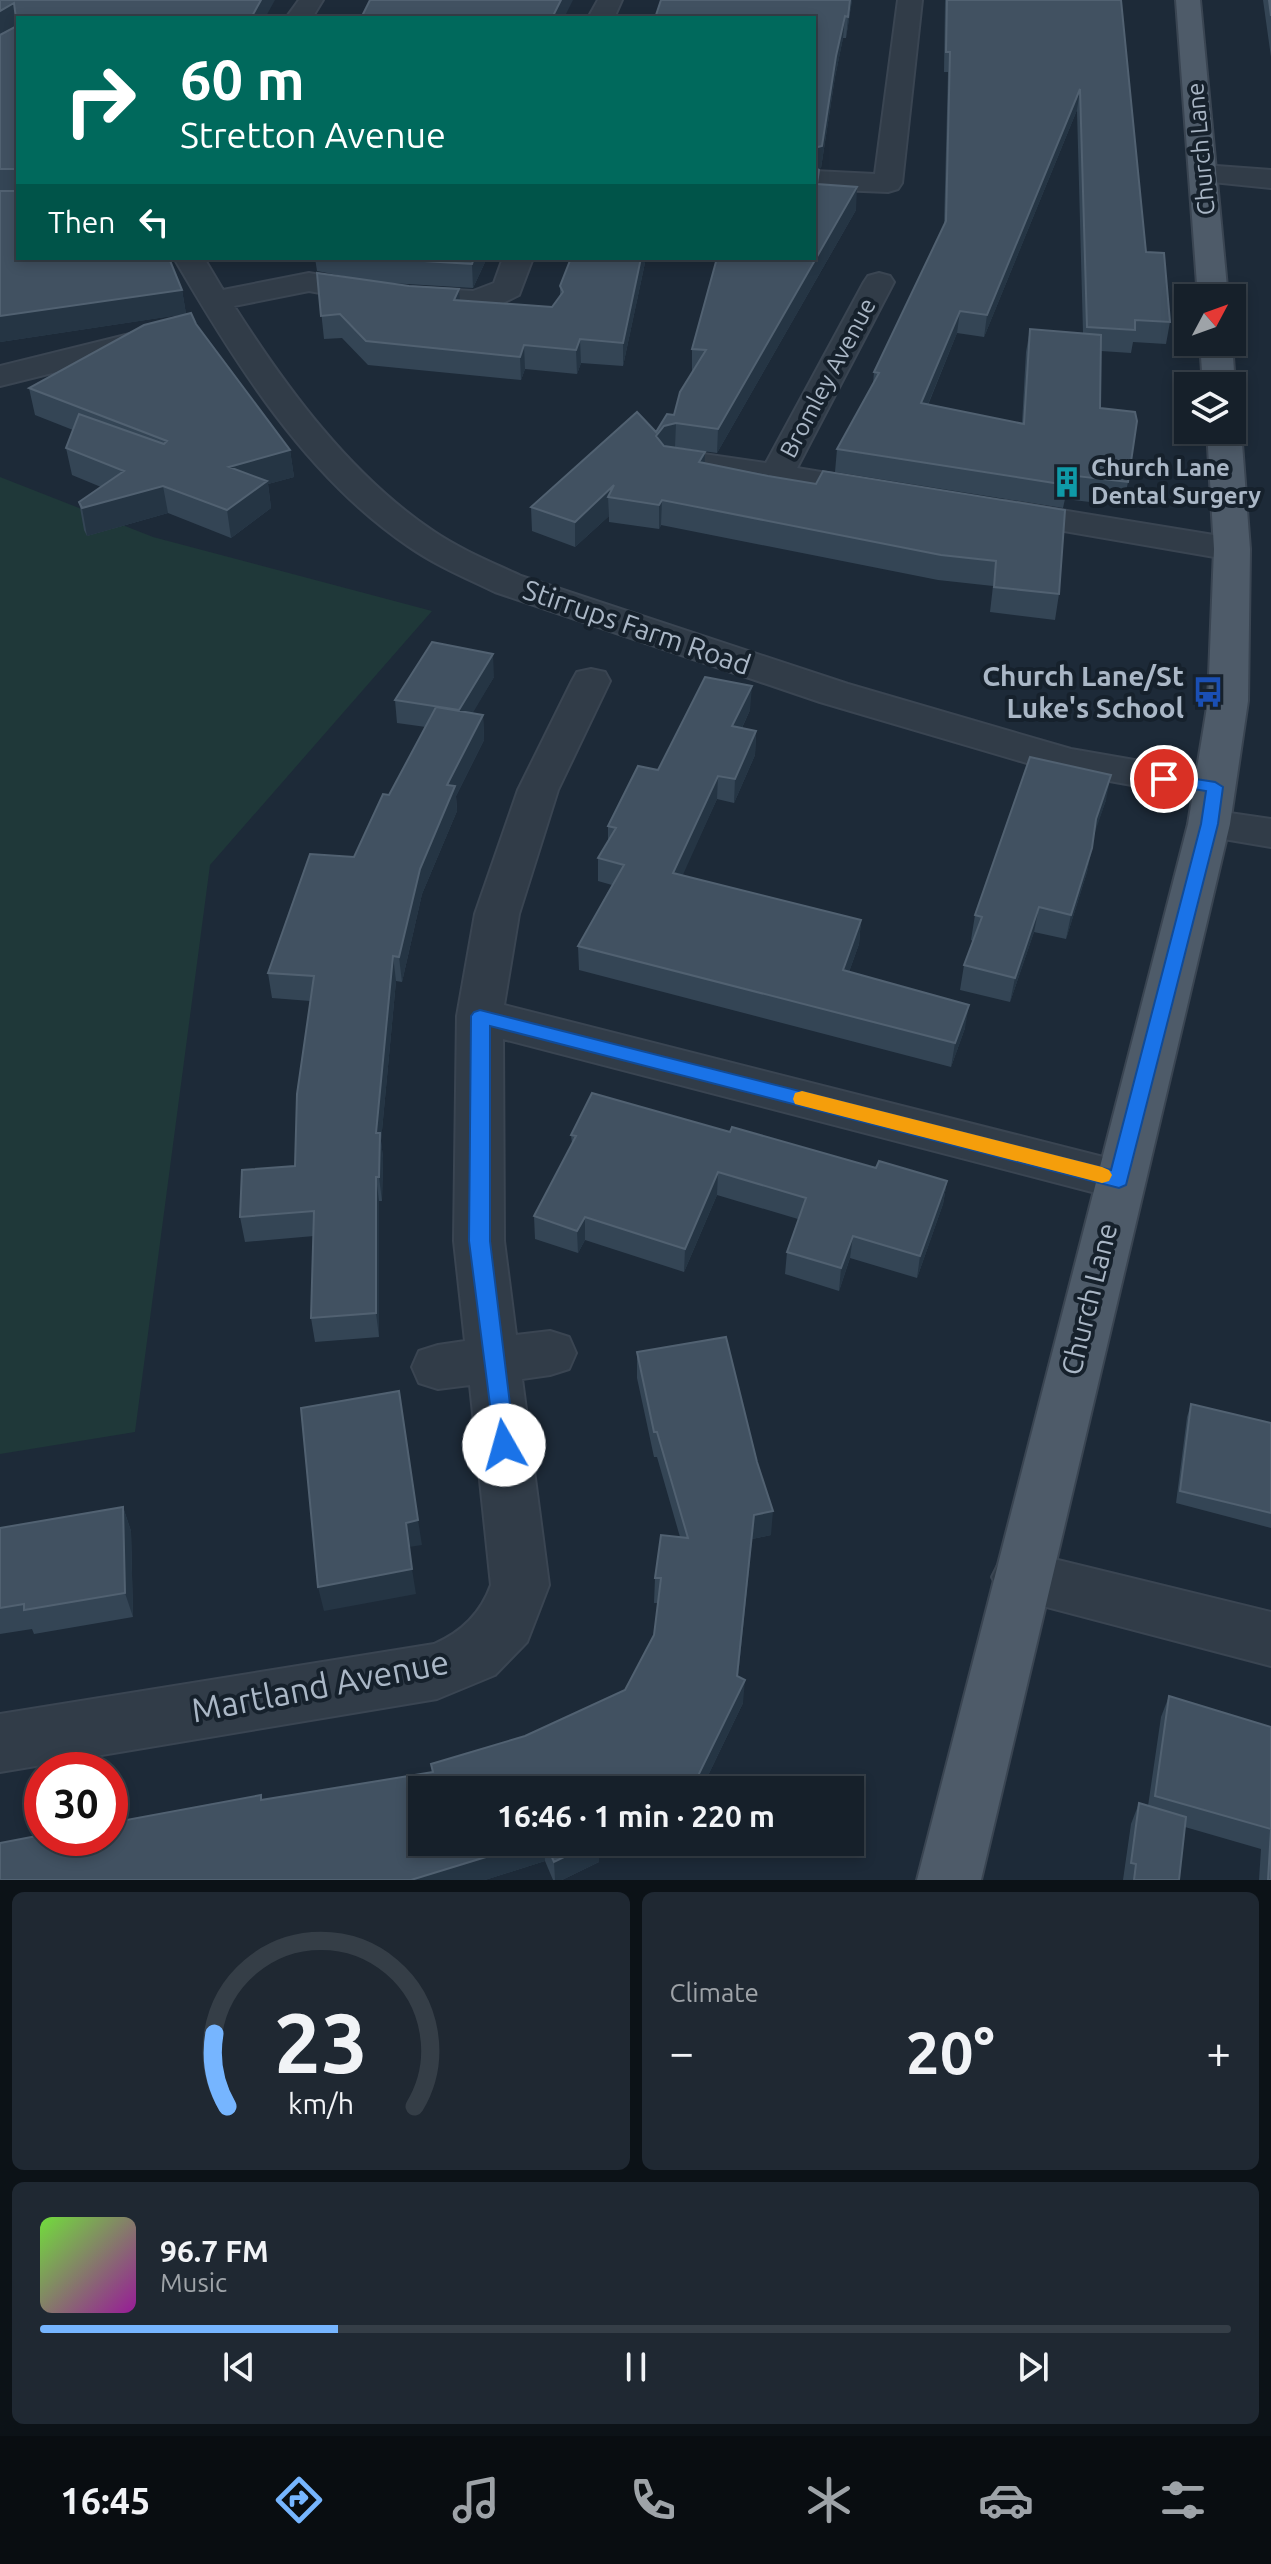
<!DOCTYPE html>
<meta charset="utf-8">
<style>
:root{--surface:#16202a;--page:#1f2832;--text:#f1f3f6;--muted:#9ea3a8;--line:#353e47;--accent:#76b5ff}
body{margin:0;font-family:Ubuntu,sans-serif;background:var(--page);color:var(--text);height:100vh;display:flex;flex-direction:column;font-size:30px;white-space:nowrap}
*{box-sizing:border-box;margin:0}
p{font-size:26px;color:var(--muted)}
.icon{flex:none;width:44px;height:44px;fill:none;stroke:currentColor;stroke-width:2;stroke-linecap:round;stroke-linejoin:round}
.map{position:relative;height:1880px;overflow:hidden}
.details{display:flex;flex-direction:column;gap:12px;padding:12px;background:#0c1217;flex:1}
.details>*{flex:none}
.banner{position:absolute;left:16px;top:16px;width:800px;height:244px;border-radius:0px;box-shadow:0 4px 12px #0003,0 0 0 2px var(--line);background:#00695c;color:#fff;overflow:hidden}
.needle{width:52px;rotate:49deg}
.fabs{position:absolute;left:1174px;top:284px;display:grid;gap:16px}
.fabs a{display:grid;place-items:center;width:72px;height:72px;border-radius:0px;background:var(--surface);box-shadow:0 4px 12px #0003,0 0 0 2px var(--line);font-size:40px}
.speed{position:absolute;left:24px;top:1752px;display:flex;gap:16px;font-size:40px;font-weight:700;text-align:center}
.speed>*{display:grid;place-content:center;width:104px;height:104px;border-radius:50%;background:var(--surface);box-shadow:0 4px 12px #0003,0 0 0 2px var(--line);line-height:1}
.speed .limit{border:12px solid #d22;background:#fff;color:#111}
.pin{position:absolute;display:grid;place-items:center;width:68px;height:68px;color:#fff;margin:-34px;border:4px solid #fff;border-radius:50%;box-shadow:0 2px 8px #0007}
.me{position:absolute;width:88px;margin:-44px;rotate:353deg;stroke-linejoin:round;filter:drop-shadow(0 0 6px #0008)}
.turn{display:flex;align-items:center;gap:28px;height:168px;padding:0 32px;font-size:36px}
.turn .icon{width:104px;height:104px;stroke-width:2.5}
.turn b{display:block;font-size:56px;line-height:68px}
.then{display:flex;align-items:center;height:76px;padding:0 32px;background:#0003;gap:16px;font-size:30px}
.big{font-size:60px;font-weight:700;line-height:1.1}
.details .tile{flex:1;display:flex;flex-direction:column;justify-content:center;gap:12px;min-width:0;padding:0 28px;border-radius:12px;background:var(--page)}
.details .dial{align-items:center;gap:0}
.dial svg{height:208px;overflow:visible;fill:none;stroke:var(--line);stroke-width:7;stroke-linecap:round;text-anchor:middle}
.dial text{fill:var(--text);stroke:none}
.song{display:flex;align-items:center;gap:24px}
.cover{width:96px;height:96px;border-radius:12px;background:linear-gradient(135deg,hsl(100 70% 55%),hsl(300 70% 35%))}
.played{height:8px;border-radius:4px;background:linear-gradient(90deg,var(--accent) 25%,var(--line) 25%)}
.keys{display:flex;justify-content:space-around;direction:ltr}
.heat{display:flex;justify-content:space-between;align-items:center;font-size:44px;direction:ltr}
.details .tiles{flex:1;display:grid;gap:12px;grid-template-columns:1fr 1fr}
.tile:last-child{grid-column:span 2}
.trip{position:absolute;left:408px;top:1776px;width:456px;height:80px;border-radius:0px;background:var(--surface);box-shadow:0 4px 12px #0003,0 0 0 2px var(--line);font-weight:700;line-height:80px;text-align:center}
.dock{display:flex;height:128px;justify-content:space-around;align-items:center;background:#090d11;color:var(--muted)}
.dock .icon{width:56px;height:56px}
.dock .active{color:var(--accent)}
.dock b{font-size:36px;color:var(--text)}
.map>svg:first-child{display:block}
.green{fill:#1f3839}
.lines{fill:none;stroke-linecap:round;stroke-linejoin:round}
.minor-casing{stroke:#3a4552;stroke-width:4}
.major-casing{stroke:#3a4552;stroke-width:4}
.minor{fill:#313c48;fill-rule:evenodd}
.major{fill:#4e5b69;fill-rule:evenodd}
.wall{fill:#344555;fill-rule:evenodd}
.shaded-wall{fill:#253544}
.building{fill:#415161;stroke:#516171;stroke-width:2}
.route{fill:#1a73e8;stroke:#114b97;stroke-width:2}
.slow{fill:#f59e0b}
.labels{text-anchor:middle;stroke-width:8;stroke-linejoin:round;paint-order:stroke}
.far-street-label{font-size:24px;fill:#aab7c6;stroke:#16212c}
.far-poi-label{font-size:24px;font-weight:bold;fill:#aab7c6;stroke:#16212c;text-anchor:start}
.street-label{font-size:28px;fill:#aab7c6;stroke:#16212c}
.poi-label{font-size:28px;font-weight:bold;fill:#aab7c6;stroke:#16212c;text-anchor:end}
.near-street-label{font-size:34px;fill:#aab7c6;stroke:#16212c}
</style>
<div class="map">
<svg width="1271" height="1880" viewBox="0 0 1271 1880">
<rect width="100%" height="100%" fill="#1d2a38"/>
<path class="green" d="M0 477 153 537 432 611 210 865 135 1432 0 1454Z"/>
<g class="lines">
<defs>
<path id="minor" d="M299 0H323L312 18H286Z
M598 0H622L614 18H588Z
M898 0H922L902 183 898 189 888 192 814 189V171L875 174Z
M1203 165 1271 170V188L1193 180 1189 174 1193 168Z
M174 258H204L223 290 309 273 382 286 473 291 494 283 503 258H533L519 295 499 305 473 309 382 304 309 291 234 306C287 389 350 475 433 531 461 550 491 562 521 576L848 684 1071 749 1215 774 1229 778 1235 787 1229 796 1215 800 1054 771 820 702 495 592C466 578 435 565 408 546 306 477 235 363 174 258Z
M879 273 890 276 894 282 797 468 887 483 892 490 887 497 875 500 664 467 659 460 664 453 676 450 766 463 864 282 868 276Z
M146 330 157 333 162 340 157 347 0 386V366Z
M1006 501 1232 538 1245 541 1250 549 1245 557 1232 560 994 519 988 512 994 505Z
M591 669 605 672 610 681 558 790 519 914 504 1005 1119 1161 1136 1166 1143 1180 1136 1194 1119 1199 503 1039 504 1241 516 1335 550 1331 569 1337 576 1353 569 1369 550 1375 522 1379 549 1585 527 1642 495 1675 437 1699 0 1772V1714L434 1644C462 1632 481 1613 491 1585L470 1385 438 1389 419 1383 412 1367 419 1351 438 1345 465 1341 454 1241 457 1016 475 914 518 790 572 681 577 672Z
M1209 810 1271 819V847L1194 834 1188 824 1194 814Z
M1021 1551 1271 1612V1666L1001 1595 992 1577 1001 1559Z"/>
<path id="major" d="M1176 0H1200L1228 298H1198Z
M1200 342H1232L1235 386 1232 391V386H1203Z
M1232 422 1241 430 1250 549 1248 701 1230 824 981 1880H917L1188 824 1208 701 1214 549 1207 430H1232Z"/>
</defs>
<use href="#minor" class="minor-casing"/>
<use href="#major" class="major-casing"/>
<use href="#minor" class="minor"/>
<use href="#major" class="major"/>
</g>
<path class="wall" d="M0 0 18 18V258L182 290 186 314 196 324 290 450 294 477 268 484 271 508 231 538 168 513 87 536 84 530 79 502 101 487 72 475 66 448 73 430 35 415 29 388 185 314 0 342Z
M661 0H852L846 38H843L835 77 821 168 818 169V184L856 210 717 453 674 447 704 463 816 484 823 471 1059 594 1055 620 990 612 993 586 938 580 661 525 659 529 609 522V516L575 547 532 531 531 507 656 432 674 415 692 372V349L814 258V18Z
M945 0H1121L1146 252 1170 322 1166 344 1133 342 1131 353 1101 351 1100 408 1128 482 1123 506 1065 499 1063 508 835 472 837 449 873 384 874 372 944 225 948 72H944ZM1077 110 1083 333 1030 329 1026 352 1022 423 928 405 957 333 984 337Z
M1263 0H1271V57Z
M315 258H487L473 288 390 283 460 301 552 307 560 296V286L571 258H646L623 366 581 363 577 374 525 369 521 380 368 365 342 338 324 339 317 273 358 279 317 271Z
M494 677 472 713 483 715 484 740 456 796 457 811 422 894 402 982 396 981 381 1141 383 1158 382 1201H379V1337L315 1342 311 1318 314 1236 245 1242 240 1217 295 1166 310 1001 272 998 268 973 354 857 426 727 397 723 395 700Z
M750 710 742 728 756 731 755 755 734 803 717 799 682 875 861 920 859 944 849 972 965 1028 951 1067 579 970 578 946 612 885 598 881V858L608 841V826L658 770Z
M1106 800 1093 836 1087 872 1066 939 1034 932 1010 1002 960 990 964 965 973 941 971 940 975 915Z
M730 1132 876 1168 947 1181 943 1204 917 1278 850 1258 839 1291 785 1274 787 1252 798 1219 717 1195 684 1272 585 1240 578 1253 535 1239 534 1216 572 1143 571 1135Z
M637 1352 771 1535 752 1539 738 1676 743 1703 701 1790H422V1842H599V1862L562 1880H553L545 1861 485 1880H0L261 1795 262 1800 432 1772 431 1764 525 1736 625 1690 654 1635 658 1603H654L655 1578 680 1537 657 1457H654L637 1378Z
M1191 1404 1271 1423V1528L1176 1503 1187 1417Z
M123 1507 131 1531 133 1617 34 1634 32 1629 0 1634V1528Z
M1169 1696 1271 1727V1880H1259L1261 1849 1185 1827 1179 1880H1123L1131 1824 1139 1803 1148 1806 1161 1717Z"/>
<path class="shaded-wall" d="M261 0H275L265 18H251Z
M561 0H573L564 18H552Z
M850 0H852L846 38 848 17Z
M14 3 18 25 0 35V11Z
M845 16 843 38 835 77 821 168 814 170V148Z
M1080 89 1077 110 984 337 987 315Z
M857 187 856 210 717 453 718 429Z
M474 258H487L473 288 472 264Z
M641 258H646L623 366V343Z
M459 289 461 313 454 300Z
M182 290 186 314 0 342V316Z
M960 311 957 333 919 426 921 403Z
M580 339 581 363 577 374 576 350Z
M524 345 525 369 521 380 520 357Z
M676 423 675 447 663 450 656 436 664 426Z
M290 450 294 477 268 484 271 508 231 538 227 510 229 467Z
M705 452 704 477 699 462Z
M614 485 608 497 609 516 575 547V522Z
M163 486 168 513 87 536 82 508Z
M662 500 661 525 659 529V505Z
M493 654 494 677 461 733 459 710Z
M752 686 750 710 732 749V726Z
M483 715 484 740 456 796 457 811 422 894 402 982 399 957 420 869 447 785Z
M756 731 755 755 734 803 735 779Z
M1111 775 1106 800 1091 844 1096 819Z
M718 776 717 799 673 897V873Z
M1092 848 1087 872 1066 939 1071 915Z
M1039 907 1034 932 1010 1002 1015 978Z
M861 920 859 944 841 994 843 970Z
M393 956 396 981 381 1141 383 1158 382 1201 379 1177 376 1133Z
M969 1005 965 1028 951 1067 955 1043Z
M718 1172 717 1195 684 1272 685 1249Z
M376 1177 379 1201V1337L376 1313Z
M947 1181 943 1204 917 1278 920 1256Z
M585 1217V1240L578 1253 577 1231Z
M853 1236 850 1258 839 1291 841 1268Z
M123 1507 131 1531 133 1617 125 1593Z
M773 1511 771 1535 752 1539 736 1698 745 1680 743 1703 701 1790H693L694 1784 754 1515Z
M418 1520 422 1545 409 1547 406 1523Z
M412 1569 416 1594 324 1611 318 1587Z
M679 1777V1790H651Z
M535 1842H544L545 1861 485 1880H411Z
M595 1842H599V1862L562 1880H555L554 1862Z"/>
<path class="building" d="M0 0H261L251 18H18V258H169L182 290 0 316V191H15V169H0V35L17 26 14 3 0 11Z
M370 0H561L552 18H361Z
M661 0H850L848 17 845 16 836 56 822 146 814 148V18H655Z
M947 0H1121L1146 252 1164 253 1170 322 1135 320V330L1087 327 1080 89 987 315 960 311 921 403 1024 424 1030 329 1101 335 1100 408 1135 412 1137 421 1128 482 1068 475 1067 485 837 449 879 373 874 372 946 221 950 52H946Z
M1269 0H1271V16Z
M814 167 819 170 817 184 857 187 718 429 676 423 664 426 656 436 664 446 705 452 699 462 768 476 816 484 823 471 1065 510 1059 594 994 587 996 561 941 555 662 500 659 505 608 497 614 485 575 522 531 507 637 412 656 432 667 414 674 415 680 392 706 350 692 349 717 258H814Z
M375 258H474L472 264Z
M571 258H641L623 343 580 339 576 350 524 345 520 357 366 341 340 314 321 316 317 273 409 286 459 289 454 300 552 307 563 292 560 286Z
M191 313 196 324 290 450 229 467 267 481 227 510 163 486 82 508 79 502 124 471 66 448 79 414 164 444 167 441 29 388 144 325Z
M432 642 493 654 459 710 395 700Z
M705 677 752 686 732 726 756 731 735 779 718 776 673 873 861 920 843 970 969 1005 955 1043 578 946 624 865 598 858 616 828 608 826 638 766 658 770Z
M436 707 483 715 447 785 455 786 420 869 399 957 393 956 376 1133H380L379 1177H376V1313L311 1318 314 1211 240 1217 242 1170 295 1166 297 1094 314 976 268 973 310 854 354 857 383 794 389 795Z
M1030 757 1111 775 1096 819 1092 848 1071 915 1039 907 1015 978 964 965 982 917 975 915Z
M592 1093 730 1132 732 1127 876 1168 879 1161 947 1181 920 1256 853 1236 841 1268 787 1252 806 1198 718 1172 685 1249 585 1217 577 1231 534 1216 576 1136 571 1135Z
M726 1337 757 1462 773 1511 754 1515 737 1676 745 1680 694 1784 679 1777 651 1790H422V1842H535L411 1880H0V1843L42 1835V1838H110V1823L261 1795V1800L433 1772 431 1764 525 1736 625 1690 654 1635 661 1578H655L661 1535 688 1538 657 1432H654L637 1352Z
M399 1391 418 1520 406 1523 412 1569 318 1587 301 1408Z
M1191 1404 1271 1423V1513L1180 1491Z
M123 1507 125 1593 24 1610V1604L0 1608V1528Z
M1169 1696 1271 1727V1829L1155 1796Z
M1139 1803 1186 1817 1179 1880H1134L1136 1864 1131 1863Z
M1271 1830V1880H1268Z
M545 1842H595L554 1862Z"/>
<path class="route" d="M1164 774 1215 782 1223 787 1218 824 1126 1185 1119 1188 490 1026V1241L515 1445 512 1452 504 1454 496 1452 469 1241 471 1016 474 1012 480 1010 1111 1170 1201 824 1206 791 1158 783 1156 779Z"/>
<path class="slow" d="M802 1091 1102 1167 1109 1170 1112 1175 1109 1181 1102 1183 795 1104 793 1099 795 1093Z"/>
<defs>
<symbol id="building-bare" viewBox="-9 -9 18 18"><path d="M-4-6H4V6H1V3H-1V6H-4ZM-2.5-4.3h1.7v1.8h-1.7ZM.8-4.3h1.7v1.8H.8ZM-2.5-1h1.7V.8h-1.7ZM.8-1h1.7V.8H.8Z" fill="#0f9aa8" stroke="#16212c" stroke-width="2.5" paint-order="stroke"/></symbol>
<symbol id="bus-bare" viewBox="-9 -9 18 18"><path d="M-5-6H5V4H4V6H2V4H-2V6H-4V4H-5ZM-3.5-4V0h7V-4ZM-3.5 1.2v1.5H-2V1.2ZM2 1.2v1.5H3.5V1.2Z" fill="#1a4fb4" stroke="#16212c" stroke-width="2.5" paint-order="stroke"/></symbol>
</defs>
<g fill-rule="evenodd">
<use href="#building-bare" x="1045" y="460" width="44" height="44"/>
<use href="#bus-bare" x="1186" y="670" width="44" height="44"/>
</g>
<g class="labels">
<g class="far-street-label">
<text transform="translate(1201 149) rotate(-95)" y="8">Church Lane</text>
<text transform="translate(828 378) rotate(-62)" y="8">Bromley Avenue</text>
</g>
<g class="far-poi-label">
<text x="1091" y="476">Church Lane<tspan x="1091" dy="28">Dental Surgery</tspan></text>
</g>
<g class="street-label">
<text transform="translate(637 627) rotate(19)" y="10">Stirrups Farm Road</text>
<text transform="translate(1089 1299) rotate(-76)" y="10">Church Lane</text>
</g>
<g class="poi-label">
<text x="1184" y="686">Church Lane/St<tspan x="1184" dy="32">Luke's School</tspan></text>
</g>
<g class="near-street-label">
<text transform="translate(320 1686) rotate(-11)" y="12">Martland Avenue</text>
</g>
</g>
</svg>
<div class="fabs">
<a><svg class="needle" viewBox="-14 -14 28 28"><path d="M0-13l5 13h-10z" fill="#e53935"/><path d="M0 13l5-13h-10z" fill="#9ea3a8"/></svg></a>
<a><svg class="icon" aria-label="layers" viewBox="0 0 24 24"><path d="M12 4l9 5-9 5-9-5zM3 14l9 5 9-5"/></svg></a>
</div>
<div class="speed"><div class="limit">30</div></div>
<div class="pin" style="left:1164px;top:779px;background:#d93025"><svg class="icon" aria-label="arrive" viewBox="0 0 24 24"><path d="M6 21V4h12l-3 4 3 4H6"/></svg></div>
<svg class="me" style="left:504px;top:1445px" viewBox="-20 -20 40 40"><circle r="19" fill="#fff"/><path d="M0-13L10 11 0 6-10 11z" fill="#1a73e8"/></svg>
<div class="trip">16:46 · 1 min · 220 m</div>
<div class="banner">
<div class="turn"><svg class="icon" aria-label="right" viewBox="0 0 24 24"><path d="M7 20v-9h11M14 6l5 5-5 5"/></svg><div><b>60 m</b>Stretton Avenue</div></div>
<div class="then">Then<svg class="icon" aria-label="left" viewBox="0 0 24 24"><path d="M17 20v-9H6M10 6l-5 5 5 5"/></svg></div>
</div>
</div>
<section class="details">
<div class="tiles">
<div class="tile dial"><svg viewBox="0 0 100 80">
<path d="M14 69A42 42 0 1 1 86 69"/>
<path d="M14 69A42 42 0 0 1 9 41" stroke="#76b5ff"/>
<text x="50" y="56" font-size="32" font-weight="700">23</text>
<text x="50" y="72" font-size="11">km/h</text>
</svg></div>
<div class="tile"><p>Climate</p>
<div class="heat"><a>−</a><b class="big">20°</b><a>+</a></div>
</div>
<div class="tile">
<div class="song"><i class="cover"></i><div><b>96.7 FM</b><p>Music</p></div></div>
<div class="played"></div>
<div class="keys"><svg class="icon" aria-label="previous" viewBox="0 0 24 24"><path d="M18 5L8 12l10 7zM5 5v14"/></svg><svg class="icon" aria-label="pause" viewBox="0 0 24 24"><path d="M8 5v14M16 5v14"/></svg><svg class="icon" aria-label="next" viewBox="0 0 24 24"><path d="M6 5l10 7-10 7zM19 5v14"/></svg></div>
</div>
</div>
</section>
<nav class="dock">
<b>16:45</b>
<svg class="icon active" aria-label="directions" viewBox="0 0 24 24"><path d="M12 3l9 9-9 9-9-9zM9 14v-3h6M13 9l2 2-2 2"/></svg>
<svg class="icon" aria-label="music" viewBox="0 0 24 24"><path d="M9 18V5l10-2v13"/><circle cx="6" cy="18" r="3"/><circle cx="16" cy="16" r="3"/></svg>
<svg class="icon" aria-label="phone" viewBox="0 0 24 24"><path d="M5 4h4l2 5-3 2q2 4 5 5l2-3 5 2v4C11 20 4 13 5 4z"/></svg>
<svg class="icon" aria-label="climate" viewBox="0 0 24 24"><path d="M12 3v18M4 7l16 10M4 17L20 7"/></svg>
<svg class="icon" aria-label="car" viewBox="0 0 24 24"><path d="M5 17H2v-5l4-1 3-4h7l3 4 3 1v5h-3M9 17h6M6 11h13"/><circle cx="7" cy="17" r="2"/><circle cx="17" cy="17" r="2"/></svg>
<svg class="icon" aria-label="filters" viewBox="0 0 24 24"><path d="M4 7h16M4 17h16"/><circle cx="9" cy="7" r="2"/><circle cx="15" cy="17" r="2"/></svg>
</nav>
